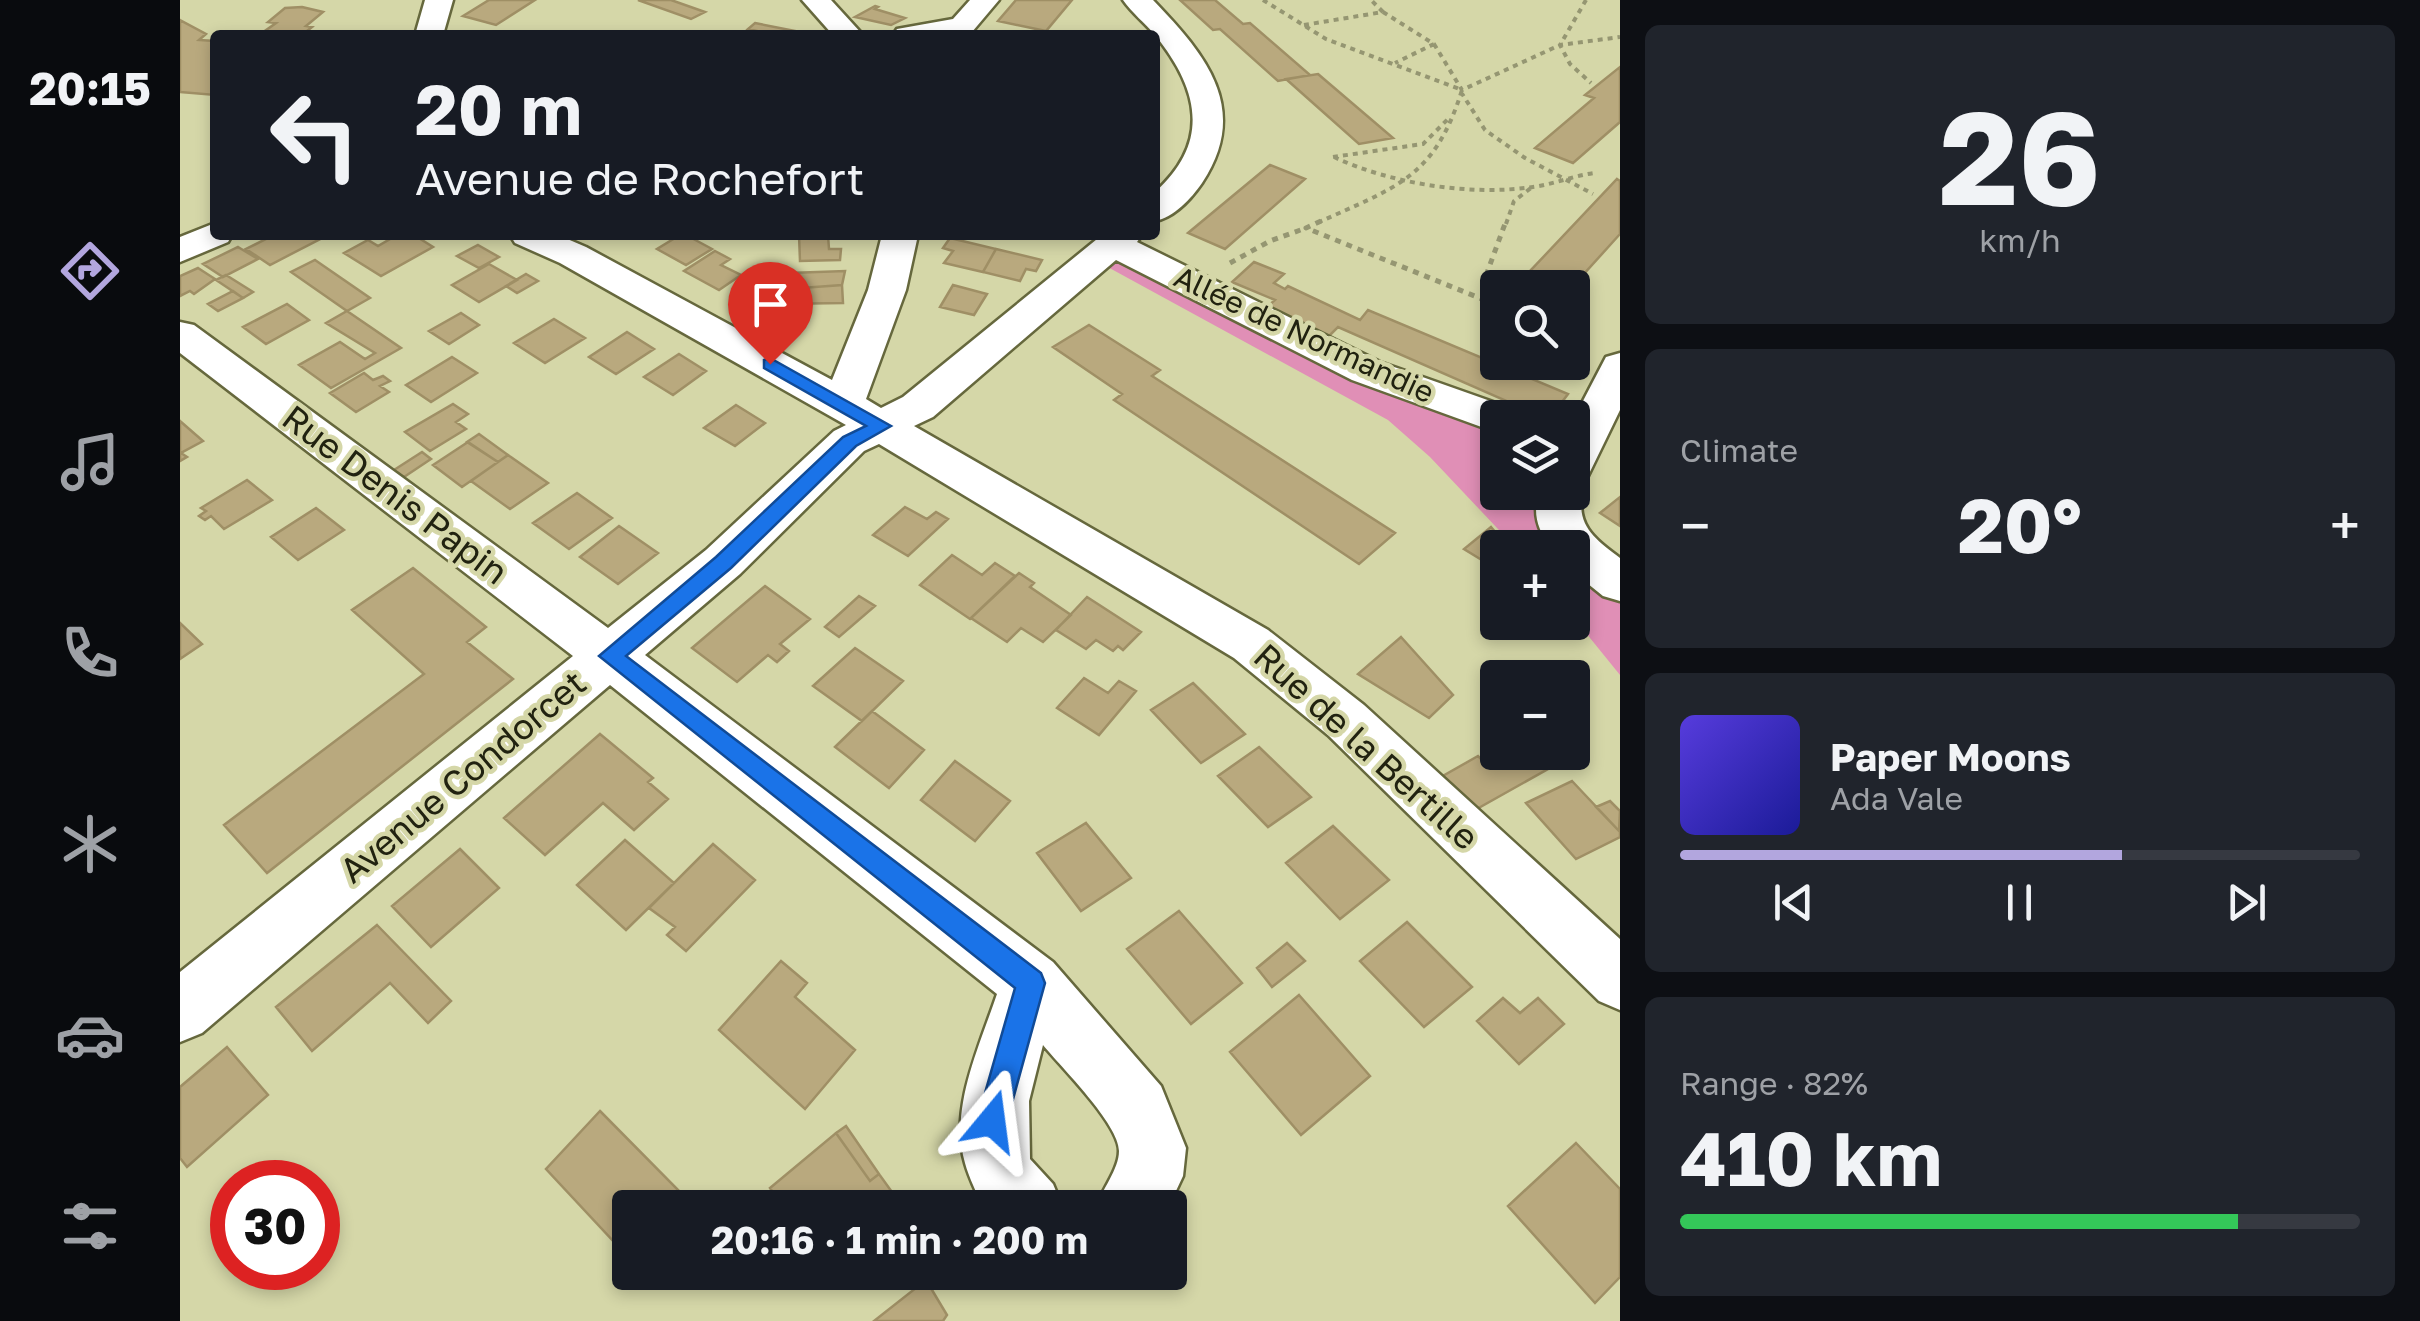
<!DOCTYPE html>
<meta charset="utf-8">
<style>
:root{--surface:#171b24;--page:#20242c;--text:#f1f3f6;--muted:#9ea1a6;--line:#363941;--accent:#b2a6de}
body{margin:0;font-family:"Golos Text",sans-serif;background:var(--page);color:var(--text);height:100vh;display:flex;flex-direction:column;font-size:38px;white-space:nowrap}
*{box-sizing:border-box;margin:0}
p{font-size:32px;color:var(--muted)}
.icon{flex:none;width:55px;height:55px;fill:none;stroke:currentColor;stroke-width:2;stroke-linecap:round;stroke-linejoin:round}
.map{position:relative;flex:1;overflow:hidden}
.side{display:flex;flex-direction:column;gap:25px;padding:25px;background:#0d0f14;width:800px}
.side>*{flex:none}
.top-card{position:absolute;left:30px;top:30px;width:950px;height:210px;border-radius:10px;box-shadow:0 5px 15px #0003;background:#171b24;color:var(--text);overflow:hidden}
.fabs{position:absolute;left:1300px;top:270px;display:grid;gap:20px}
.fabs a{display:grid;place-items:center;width:110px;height:110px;border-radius:10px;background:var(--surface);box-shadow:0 5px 15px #0003;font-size:50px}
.speed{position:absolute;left:30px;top:1160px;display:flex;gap:20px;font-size:50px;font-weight:700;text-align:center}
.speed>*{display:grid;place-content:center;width:130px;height:130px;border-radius:50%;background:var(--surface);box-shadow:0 5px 15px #0003;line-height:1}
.speed .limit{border:15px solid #d22;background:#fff;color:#111}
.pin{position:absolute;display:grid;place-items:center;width:85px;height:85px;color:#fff;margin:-102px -42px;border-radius:50% 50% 50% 0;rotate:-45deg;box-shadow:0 0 10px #0007}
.pin .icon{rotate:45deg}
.me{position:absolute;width:110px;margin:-55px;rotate:16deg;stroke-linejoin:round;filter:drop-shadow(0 0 8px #0008)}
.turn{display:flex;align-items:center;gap:35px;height:210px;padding:0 40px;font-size:45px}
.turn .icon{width:130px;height:130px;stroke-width:2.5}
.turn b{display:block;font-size:70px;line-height:85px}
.big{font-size:75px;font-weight:700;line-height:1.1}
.side .tile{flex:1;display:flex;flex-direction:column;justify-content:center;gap:15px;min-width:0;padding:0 35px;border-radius:15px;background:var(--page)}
.side .dial{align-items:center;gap:0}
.dial b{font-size:130px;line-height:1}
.song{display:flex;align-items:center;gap:30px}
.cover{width:120px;height:120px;border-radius:15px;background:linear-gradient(135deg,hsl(250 70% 55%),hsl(240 70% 35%))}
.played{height:10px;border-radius:5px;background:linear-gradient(90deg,var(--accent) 65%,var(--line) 65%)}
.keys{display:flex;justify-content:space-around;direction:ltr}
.heat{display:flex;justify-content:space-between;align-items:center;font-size:55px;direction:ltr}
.charge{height:15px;border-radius:8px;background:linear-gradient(90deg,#34c759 82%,var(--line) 0)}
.trip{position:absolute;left:432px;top:1190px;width:575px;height:100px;border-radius:10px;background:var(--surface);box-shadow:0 5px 15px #0003;font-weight:700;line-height:100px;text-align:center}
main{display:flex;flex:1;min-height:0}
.menu{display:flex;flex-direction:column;width:180px;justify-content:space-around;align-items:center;background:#090b0e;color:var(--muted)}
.menu .icon{width:70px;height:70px}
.menu .active{color:var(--accent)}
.menu b{font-size:45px;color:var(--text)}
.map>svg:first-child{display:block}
.green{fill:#e08fb6}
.building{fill:#b9a97e;stroke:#9f8f65;stroke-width:2.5}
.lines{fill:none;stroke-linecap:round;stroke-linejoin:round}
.minor-casing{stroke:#66683d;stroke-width:5}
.path-far1{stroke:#959672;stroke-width:4;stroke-dasharray:5 5;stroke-linecap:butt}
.path{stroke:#959672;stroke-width:5;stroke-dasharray:6 6;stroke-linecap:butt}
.minor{fill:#fff;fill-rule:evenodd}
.route{fill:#1a73e8;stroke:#114b97;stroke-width:2.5}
.labels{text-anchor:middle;stroke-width:9;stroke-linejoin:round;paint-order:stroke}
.far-street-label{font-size:30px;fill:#212210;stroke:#d5d7a8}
.street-label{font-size:35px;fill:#212210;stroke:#d5d7a8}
</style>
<main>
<nav class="menu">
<b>20:15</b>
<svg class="icon active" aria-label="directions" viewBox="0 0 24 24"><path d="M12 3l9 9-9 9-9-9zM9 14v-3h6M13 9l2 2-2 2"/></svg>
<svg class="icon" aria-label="music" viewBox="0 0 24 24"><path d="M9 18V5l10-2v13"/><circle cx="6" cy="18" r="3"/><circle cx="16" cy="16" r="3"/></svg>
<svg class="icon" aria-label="phone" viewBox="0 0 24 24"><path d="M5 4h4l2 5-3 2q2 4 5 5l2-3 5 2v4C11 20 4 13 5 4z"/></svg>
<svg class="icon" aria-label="climate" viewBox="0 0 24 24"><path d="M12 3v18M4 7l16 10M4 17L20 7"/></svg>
<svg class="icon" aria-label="car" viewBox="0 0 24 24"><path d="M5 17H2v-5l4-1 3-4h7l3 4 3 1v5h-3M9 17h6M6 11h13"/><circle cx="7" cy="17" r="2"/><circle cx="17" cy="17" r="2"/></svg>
<svg class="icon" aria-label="filters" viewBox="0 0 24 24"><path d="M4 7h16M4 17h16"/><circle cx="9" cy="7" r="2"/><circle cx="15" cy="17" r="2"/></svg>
</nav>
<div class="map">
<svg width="1440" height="1321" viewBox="0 0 1440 1321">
<rect width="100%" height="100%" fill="#d5d7a8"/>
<path class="green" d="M933 244 1317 419 1318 492 1377 493 1440 583V675L1393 617 1392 548 1335 547 1250 457 1208 420 913 259Z"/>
<path class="building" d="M309 0H355L316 25 283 16Z
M458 0H491L525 12 511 19Z
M836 0H892L866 31 818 21Z
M1000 0H1035L1063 24 1070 23 1130 75 1098 81 1040 29 1033 30Z
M695 6 698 7 695 9 725 18 711 25 675 17Z
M122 7 143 12 126 26 132 27 122 35 82 33 96 23 88 22 105 8Z
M0 20 26 34 19 40 35 41V95L0 92Z
M575 23 620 32 596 35 568 29Z
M1440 67V122L1393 163 1355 148 1414 98 1405 95Z
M1138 74 1213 138 1179 144 1106 79Z
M1090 165 1125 179 1045 249 1008 233Z
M1437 179 1440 181V234L1393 286 1406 291 1392 305V288H1348L1360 273 1351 270Z
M94 235H141L144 237 90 265 66 249Z
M217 235H234L253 247 201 276 164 253 188 240 198 246Z
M500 235H506L532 249 506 265 477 249Z
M619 235H648L649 249H661L660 260 620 261Z
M770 238 816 249 803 272 764 263 773 251 763 248Z
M298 245 319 257 299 268 277 256Z
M58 247 78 259 43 277 23 264Z
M816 249 862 260 856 271 846 269 840 281 803 272Z
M535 251 550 259 541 265 561 275 539 290 504 271Z
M135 260 190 298 167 311 111 272Z
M1074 262 1104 274 1094 283 1105 289 1108 286 1180 320 1188 310 1388 394 1370 418H1365L1158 327 1149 336 1086 308 1095 300 1052 282Z
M309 264 337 280 299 302 272 285Z
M18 268 35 279 14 294 10 291 0 296V276Z
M665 271 662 285 608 289 609 273Z
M597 273H609L608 289 662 285 663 303 597 304 596 295 573 289Z
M346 274 358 281 337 293 326 286Z
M46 275 73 292 63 298 36 280Z
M773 285 807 294 794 315 760 307Z
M573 289 596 295 597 304 580 316 553 301Z
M53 291 63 298 38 311 28 304Z
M107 304 129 320 86 344 63 327Z
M167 311 221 348 151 388 119 365 160 342 185 359 195 353 146 323Z
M281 313 299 325 269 344 249 331Z
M374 319 405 338 365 363 334 343Z
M909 325 980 370 972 376 1215 533 1179 564 934 400 942 394 873 347Z
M447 332 474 349 436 374 409 357Z
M499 354 526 371 493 395 464 377Z
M272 357 297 373 251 402 226 385Z
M184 373 193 380 203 376 210 381 200 386 209 392 176 412 150 393Z
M273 404 288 414 276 422 286 429 250 451 225 432Z
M556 405 585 423 555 446 524 428Z
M0 421 23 441 1 453 7 457 0 461Z
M299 434 328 455 318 462 287 442Z
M288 442 318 462 282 487 253 465Z
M242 452 251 459 224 477 214 470Z
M328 455 368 483 330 509 291 481Z
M67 480 92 500 44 529 31 516 25 520 19 516 26 511 21 508Z
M397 493 432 518 389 549 353 523Z
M1440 497V526L1420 513Z
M725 507 747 519 756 512 768 519 728 556 693 535Z
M136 508 164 530 118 560 91 537Z
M439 526 478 553 438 584 400 557Z
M1311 527 1326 545 1318 548 1305 562 1284 549Z
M772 555 802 575 815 563 835 576 790 619 740 585Z
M233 568 306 627 287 642 333 679 87 873 44 825 244 674 172 610Z
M839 573 854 583 850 587 891 615 863 642 841 628 827 642 791 618Z
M585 586 630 619 600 644 609 651 597 662 588 655 557 682 512 648Z
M679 596 695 606 659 637 645 627Z
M907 597 961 632 943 650 938 646 933 651 916 640 906 649 876 630Z
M0 623 22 644 0 659Z
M1221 637 1273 695 1249 718 1178 674Z
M675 648 723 681 682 721 633 686Z
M904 678 928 693 939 681 956 691 919 735 877 708Z
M1013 683 1065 734 1021 763 971 710Z
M692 711 744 750 709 788 655 747Z
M420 734 473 778 468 782 488 799 454 830 423 803 365 855 324 818Z
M1079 747 1131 797 1088 827 1038 776Z
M1320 752H1391L1393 755 1295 810 1261 777 1298 756 1304 762Z
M775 761 830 801 795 841 741 800Z
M1392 781 1440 832V837L1396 859 1346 803Z
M1430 801 1440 811 1439 831 1416 807Z
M906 823 951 878 901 911 857 853Z
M1153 826 1209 880 1160 919 1106 863Z
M445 840 494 883 446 930 397 885Z
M533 844 575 880 506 951 487 935 495 927 469 908Z
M280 849 319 888 251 947 212 906Z
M999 911 1062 983 1011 1024 947 949Z
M1227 922 1292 987 1244 1027 1180 961Z
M197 925 271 1001 248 1023 210 983 132 1051 96 1007Z
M1107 943 1125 961 1092 987 1077 968Z
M601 961 627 983 615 997 675 1050 625 1109 539 1030Z
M1119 995 1190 1076 1121 1135 1050 1052Z
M1323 998 1340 1013 1358 998 1384 1024 1339 1064 1297 1021Z
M47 1047 88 1095 7 1167 0 1158V1087Z
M420 1111 509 1201 503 1208H450V1259L366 1169Z
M666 1126 699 1174 690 1181 656 1133Z
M656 1133 690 1181 699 1174 722 1206 603 1208 590 1188Z
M1396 1143 1440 1189V1277L1415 1303 1328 1206Z
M746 1280 767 1315 763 1321H694Z"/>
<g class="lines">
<defs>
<path id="minor" d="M245 0H273L263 35H235Z
M622 0H651L683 35H653Z
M790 0H819L792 32 713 35 717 29 773 19Z
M943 0H973C1026 55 1071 109 1022 183 1011 199 994 217 975 221V192C1031 142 1019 89 975 35 965 23 952 13 943 0Z
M35 223V235H52L48 242 0 262V237Z
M330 235H378L406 247 652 380 688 290 702 235H738L726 290 686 399 701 408 723 397 922 235H962L957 242 1200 362 1333 409 1338 418H1318V433L1172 380 936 260 753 417 734 426 1088 630 1184 705 1440 939V1010L1419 1001 1148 735 1054 658 699 444 684 451 560 574 465 655 873 962 981 1086 1006 1148 1003 1176 988 1208H915C922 1190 939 1169 939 1151 939 1124 881 1067 863 1045L849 1101 850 1159 873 1184 883 1208H803C797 1193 789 1178 785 1163 769 1109 800 1045 817 994L430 685 22 1033 0 1042V972L393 656 0 353V322L14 325 428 628 526 550 654 431 666 425 380 263 335 243Z
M1440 353V410L1407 478 1397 481 1403 492C1395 525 1415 539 1440 558V601L1423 596 1392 571V548H1370C1358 529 1352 514 1359 492H1392V422L1426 357Z"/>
</defs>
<use href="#minor" class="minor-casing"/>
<path class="path-far1" d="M1083 0 1146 39 1282 90C1254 180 1215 187 1135 224
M1406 0 1380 45 1440 37
M1203 12 1254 44 1215 63
M1124 25 1203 12 1191 0
M1254 44 1282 90 1380 45 1390 64 1411 83
M1281 92 1305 130 1345 158 1413 194
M1153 157 1243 144 1270 117
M1154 157C1211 184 1291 196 1353 187 1374 184 1393 176 1414 173
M1326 224 1334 201 1351 188"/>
<path class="path" d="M1141 221 1126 228 1312 303
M1050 263 1090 241 1126 228
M1318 306 1312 303 1304 281 1326 221"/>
<use href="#minor" class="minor"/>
</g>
<path class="route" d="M590 358 711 426 676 446 551 568 446 656 861 973 865 983 827 1121 823 1132 812 1136 802 1132 797 1121 835 988 419 656 536 557 663 437 686 426 584 368V360Z"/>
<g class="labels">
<g class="far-street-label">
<text transform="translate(1124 335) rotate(25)" y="10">Allée de Normandie</text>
</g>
<g class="street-label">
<text transform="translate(215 495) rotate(37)" y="12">Rue Denis Papin</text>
<text transform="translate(1186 747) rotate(42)" y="12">Rue de la Bertille</text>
<text transform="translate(283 777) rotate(-40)" y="12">Avenue Condorcet</text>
</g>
</g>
</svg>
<div class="fabs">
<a><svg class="icon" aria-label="search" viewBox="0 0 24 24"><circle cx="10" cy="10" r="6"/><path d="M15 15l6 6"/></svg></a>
<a><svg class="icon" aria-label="layers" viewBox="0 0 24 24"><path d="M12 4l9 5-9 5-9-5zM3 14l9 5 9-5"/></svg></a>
<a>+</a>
<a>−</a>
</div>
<div class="speed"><div class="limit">30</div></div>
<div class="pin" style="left:590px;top:364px;background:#d93025"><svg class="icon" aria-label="arrive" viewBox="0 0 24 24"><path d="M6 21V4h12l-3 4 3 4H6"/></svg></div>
<svg class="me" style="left:812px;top:1121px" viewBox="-20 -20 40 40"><path d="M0-17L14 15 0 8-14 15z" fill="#1a73e8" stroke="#fff" stroke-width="4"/></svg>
<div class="trip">20:16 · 1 min · 200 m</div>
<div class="top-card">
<div class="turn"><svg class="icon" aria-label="left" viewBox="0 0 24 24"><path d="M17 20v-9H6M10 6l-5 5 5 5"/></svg><div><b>20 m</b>Avenue de Rochefort</div></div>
</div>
</div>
<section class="side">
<div class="tile dial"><b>26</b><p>km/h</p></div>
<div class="tile"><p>Climate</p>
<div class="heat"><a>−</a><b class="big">20°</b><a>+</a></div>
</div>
<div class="tile">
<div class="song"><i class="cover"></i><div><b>Paper Moons</b><p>Ada Vale</p></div></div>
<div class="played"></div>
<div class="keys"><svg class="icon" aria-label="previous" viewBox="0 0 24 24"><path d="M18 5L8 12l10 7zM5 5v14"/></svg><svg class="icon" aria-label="pause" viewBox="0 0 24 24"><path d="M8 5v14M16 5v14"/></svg><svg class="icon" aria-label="next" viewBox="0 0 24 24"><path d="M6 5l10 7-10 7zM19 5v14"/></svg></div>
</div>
<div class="tile"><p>Range · 82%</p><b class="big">410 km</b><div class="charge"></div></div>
</section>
</main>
